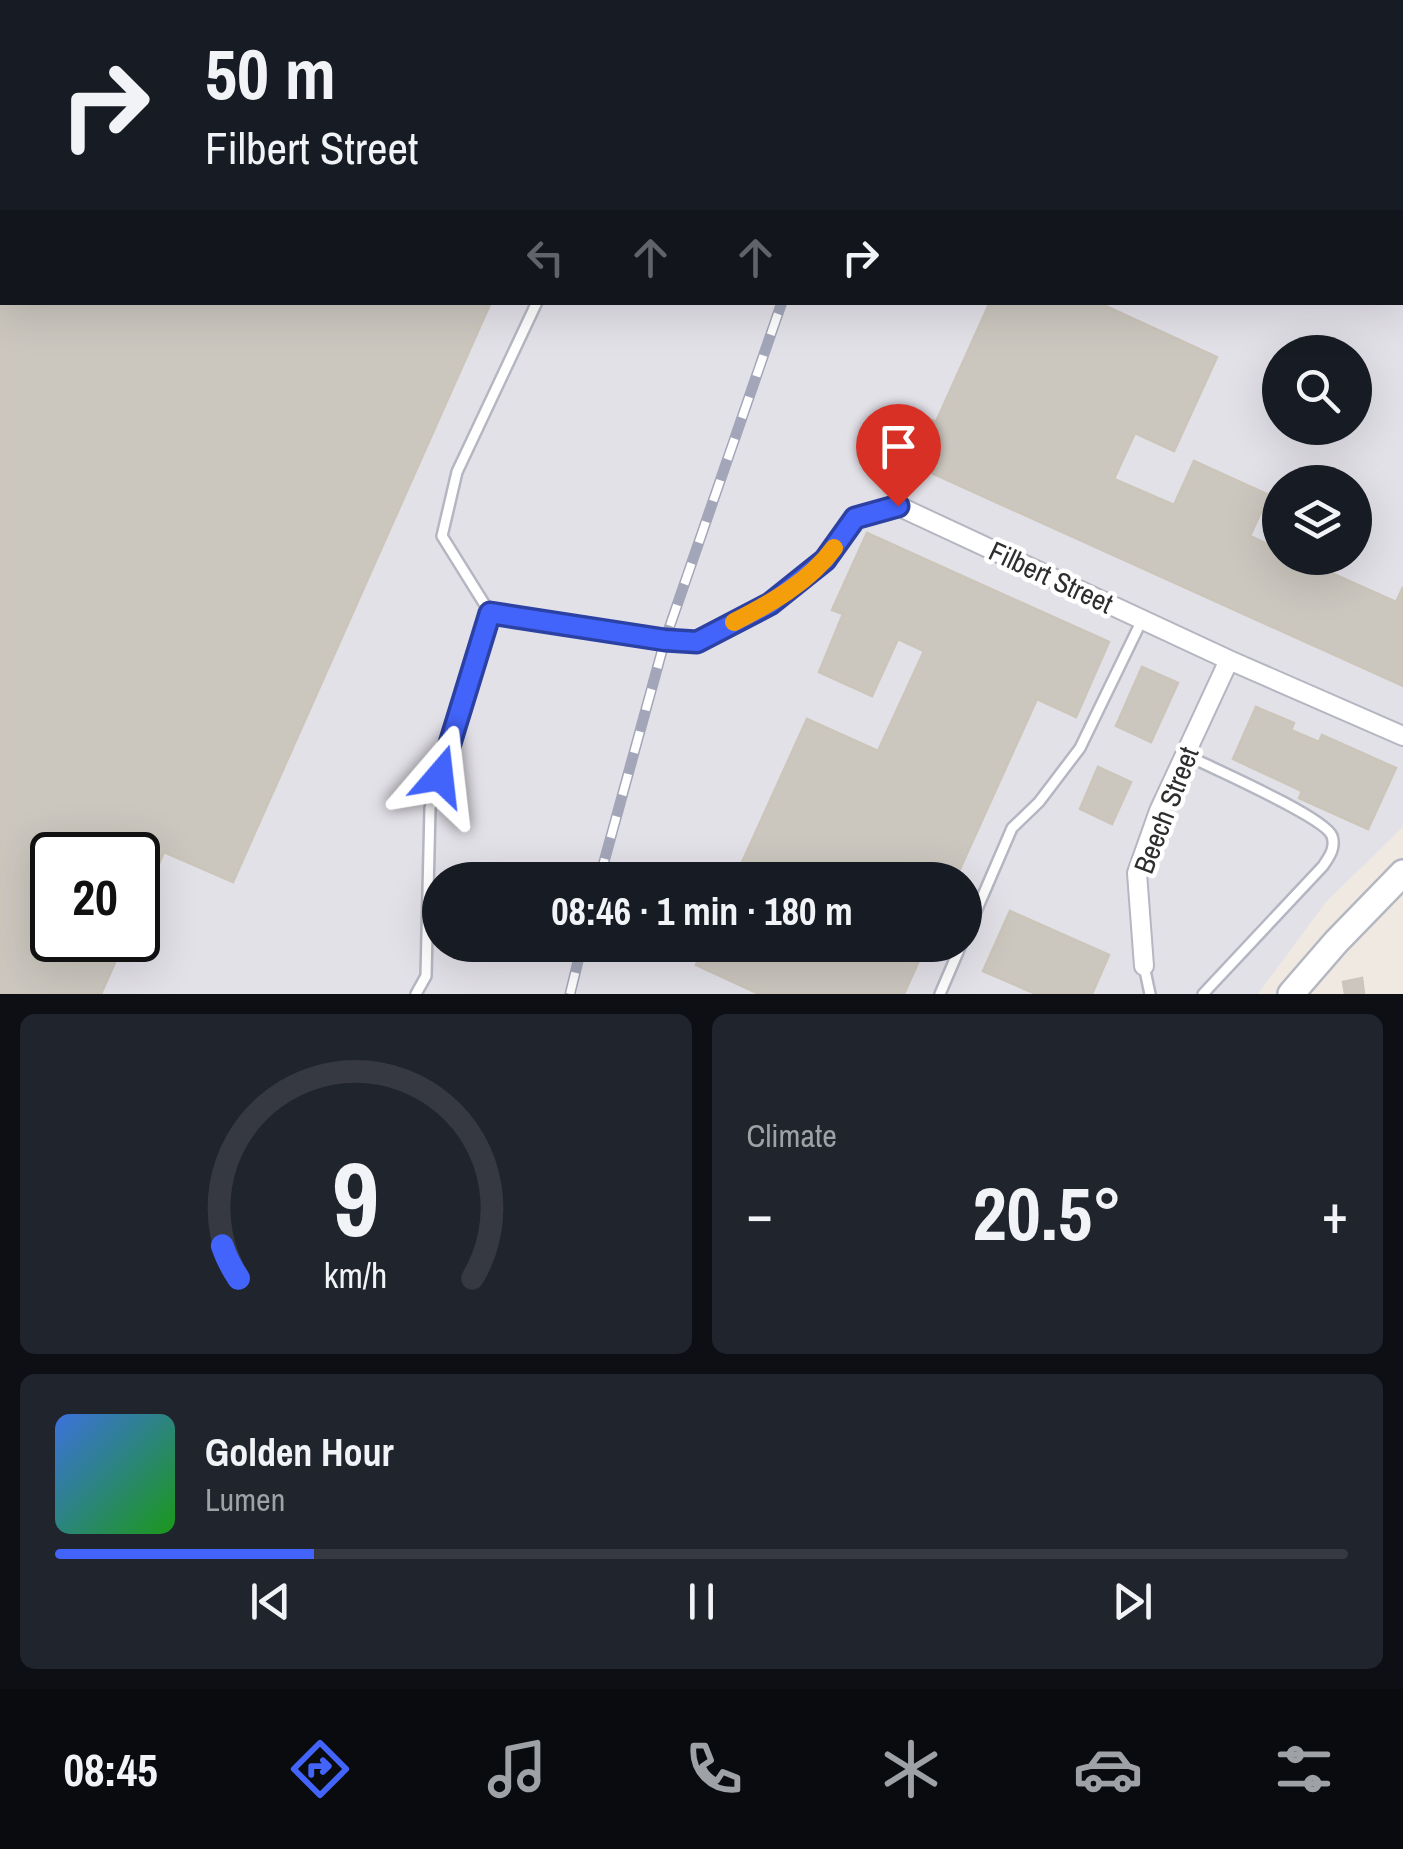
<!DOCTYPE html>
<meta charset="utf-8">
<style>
:root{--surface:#171b24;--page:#20242c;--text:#f1f3f6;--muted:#9ea1a6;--line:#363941;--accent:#4264fb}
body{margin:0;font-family:"Archivo Narrow",sans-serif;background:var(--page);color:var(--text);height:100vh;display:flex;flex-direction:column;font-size:38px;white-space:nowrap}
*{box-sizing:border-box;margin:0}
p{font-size:32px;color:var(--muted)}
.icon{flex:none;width:55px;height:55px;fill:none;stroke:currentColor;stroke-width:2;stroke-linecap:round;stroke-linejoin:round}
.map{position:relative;height:994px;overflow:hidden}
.drawer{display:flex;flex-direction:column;gap:20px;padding:20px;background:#0d0f14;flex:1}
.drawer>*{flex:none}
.top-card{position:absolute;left:0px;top:0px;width:1405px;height:305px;box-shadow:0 10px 40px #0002;background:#171b24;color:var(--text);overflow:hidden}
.fabs{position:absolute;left:1262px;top:335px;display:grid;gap:20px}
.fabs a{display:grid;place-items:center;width:110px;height:110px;border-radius:50%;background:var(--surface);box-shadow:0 10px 40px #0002;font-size:50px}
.speed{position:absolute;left:30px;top:832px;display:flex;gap:20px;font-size:50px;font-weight:700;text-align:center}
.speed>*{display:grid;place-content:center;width:130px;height:130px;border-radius:50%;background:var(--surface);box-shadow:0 10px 40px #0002;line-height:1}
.speed .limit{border:5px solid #111;border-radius:15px;background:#fff;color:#111}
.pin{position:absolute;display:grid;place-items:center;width:85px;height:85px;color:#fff;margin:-102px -42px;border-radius:50% 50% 50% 0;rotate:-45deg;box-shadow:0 0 10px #0007}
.pin .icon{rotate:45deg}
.me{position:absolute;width:110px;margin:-55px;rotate:17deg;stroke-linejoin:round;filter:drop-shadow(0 0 8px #0008)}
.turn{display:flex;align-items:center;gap:35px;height:210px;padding:0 40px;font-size:45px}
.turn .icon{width:130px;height:130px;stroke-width:2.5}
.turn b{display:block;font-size:70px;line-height:85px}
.lanes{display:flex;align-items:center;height:95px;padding:0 40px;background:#0003;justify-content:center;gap:50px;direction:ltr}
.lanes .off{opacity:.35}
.big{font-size:75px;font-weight:700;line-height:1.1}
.drawer .widget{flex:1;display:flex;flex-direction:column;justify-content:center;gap:15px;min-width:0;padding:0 35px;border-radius:15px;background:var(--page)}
.drawer .dial{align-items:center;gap:0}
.dial svg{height:260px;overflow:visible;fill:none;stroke:var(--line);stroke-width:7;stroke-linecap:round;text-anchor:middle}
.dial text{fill:var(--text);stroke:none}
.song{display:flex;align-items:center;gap:30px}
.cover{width:120px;height:120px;border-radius:15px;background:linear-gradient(135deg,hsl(220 70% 55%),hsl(120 70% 35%))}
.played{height:10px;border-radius:5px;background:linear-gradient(90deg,var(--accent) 20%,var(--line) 20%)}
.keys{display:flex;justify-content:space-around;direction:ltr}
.heat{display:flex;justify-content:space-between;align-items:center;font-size:55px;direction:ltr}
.drawer .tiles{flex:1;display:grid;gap:20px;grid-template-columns:1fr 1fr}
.widget:last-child{grid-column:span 2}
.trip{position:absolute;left:422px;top:862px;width:560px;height:100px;border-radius:50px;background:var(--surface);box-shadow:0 10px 40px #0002;font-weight:700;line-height:100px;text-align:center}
.tabs{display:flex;height:160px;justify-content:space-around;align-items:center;background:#090b0e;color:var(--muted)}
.tabs .icon{width:70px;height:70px}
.tabs .current{color:var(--accent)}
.tabs b{font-size:45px;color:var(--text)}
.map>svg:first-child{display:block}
.industrial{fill:#e3e1e8;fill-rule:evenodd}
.building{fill:#cbc7bf;stroke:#cbc5ba;stroke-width:2.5}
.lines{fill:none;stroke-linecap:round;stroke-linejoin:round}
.service-casing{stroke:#b4b7c1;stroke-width:14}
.minor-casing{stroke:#b4b7c1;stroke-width:22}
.secondary-casing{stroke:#b4b7c1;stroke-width:30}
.service{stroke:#fff;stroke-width:9}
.minor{stroke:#fff;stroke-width:18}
.secondary{stroke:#fff;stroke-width:25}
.rail-casing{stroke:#a3a6b8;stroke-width:11}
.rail{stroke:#fff;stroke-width:8;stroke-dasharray:22;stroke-linecap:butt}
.route-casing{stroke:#2b41a3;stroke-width:25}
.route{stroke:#4264fb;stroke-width:18}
.slow{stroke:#f59e0b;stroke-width:18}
.labels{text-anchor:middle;stroke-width:9;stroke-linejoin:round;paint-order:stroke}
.street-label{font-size:28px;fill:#2e2e2e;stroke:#fff}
</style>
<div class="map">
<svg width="1403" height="994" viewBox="0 0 1403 994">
<rect width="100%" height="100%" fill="#efe9e1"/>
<path class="industrial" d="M0 0H1096L1099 2H2V302H1402L1403 254V827L1326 902 1258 994H0ZM1280 352H1355V428H1280ZM1280 482H1355V558H1280ZM52 855H138V940H52ZM440 880H965V945H440Z"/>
<path class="building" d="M25 0H565L571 2H24Z
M2 51V302H491L233 882 164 852 138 912V855H52V940H125L101 994H0V57Z
M990 302H1097L1217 357 1174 451 1135 433 1114 479 1174 505 1194 461 1269 495 1250 536 1280 550V558H1298L1396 602 1403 587V686L887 453 907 409 936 422Z
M867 533 1109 642 1076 717 1037 699 955 880H734L807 719 878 751 924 651 898 639 872 696 819 672 843 614 832 610Z
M1142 667 1178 683 1151 742 1116 726Z
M1256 707 1294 723 1291 730 1319 742 1322 735 1396 768 1368 829 1299 798 1302 791 1233 759Z
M1098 767 1131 782 1112 824 1080 809Z
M1010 911 1109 955 1092 994H1036L983 971Z
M705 945H926L904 994H759L696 965Z
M1362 978 1364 994H1345L1343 982Z"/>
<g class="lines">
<defs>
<path id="service" d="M677 2 678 0
M1186 755C1210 767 1325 817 1332 836 1336 848 1329 857 1323 866L1203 994
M965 937 1012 828 1039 802 1080 748 1142 620
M1144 966 1150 994
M416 994 426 976 430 808 490 613 442 536 457 472 537 302
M940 994 961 945"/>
<path id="minor" d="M490 613 665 640 697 642 770 604 825 560 855 518 898 506 1229 660 1403 736
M1144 966 1137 873 1159 811 1229 660"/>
<path id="secondary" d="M1291 994 1336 942 1403 873"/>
</defs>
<use href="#service" class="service-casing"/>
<use href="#minor" class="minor-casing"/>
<use href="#secondary" class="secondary-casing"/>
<use href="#service" class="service"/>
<use href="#minor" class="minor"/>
<use href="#secondary" class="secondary"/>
<defs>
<path id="rail" d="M1159 0 1163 2
M1183 0 1186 2
M887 2 888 0
M1402 177H1403
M1402 195H1403
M599 880 665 640 782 302
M570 994 582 945"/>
</defs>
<use href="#rail" class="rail-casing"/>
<use href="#rail" class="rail"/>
</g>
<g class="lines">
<defs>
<path id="route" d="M440 776 490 613 665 640 697 642 770 604 825 560 855 518 898 506"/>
</defs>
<use href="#route" class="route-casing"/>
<use href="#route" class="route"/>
<path class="slow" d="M734 622C770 604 810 581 834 548"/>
</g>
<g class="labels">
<g class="street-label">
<text transform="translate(1051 577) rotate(25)" y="10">Filbert Street</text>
<text transform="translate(1166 810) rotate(-69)" y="10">Beech Street</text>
</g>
</g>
</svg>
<div class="fabs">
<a><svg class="icon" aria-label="search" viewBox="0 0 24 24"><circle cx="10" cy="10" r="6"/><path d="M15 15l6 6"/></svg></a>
<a><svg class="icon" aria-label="layers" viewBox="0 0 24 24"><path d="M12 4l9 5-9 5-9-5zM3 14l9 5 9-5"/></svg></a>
</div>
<div class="speed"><div class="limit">20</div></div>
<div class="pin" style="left:898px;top:506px;background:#d93025"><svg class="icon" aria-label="arrive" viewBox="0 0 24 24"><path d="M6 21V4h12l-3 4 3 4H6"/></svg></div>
<svg class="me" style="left:440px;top:776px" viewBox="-20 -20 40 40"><path d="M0-17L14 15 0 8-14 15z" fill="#4264fb" stroke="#fff" stroke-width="4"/></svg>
<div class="trip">08:46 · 1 min · 180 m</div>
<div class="top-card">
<div class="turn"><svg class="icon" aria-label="right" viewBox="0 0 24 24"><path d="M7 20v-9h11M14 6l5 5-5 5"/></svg><div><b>50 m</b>Filbert Street</div></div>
<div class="lanes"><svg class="icon off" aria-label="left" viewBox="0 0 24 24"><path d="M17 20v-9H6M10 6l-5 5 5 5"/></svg><svg class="icon off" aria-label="ahead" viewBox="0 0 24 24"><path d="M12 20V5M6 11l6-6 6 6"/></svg><svg class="icon off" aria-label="ahead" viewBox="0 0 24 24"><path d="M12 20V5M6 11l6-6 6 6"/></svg><svg class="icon" aria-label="right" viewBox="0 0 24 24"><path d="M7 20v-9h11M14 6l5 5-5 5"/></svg></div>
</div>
</div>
<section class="drawer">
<div class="tiles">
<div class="widget dial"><svg viewBox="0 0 100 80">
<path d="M14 69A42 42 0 1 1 86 69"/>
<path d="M14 69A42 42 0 0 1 9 59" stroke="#4264fb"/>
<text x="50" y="56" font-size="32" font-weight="700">9</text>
<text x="50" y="72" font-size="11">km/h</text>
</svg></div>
<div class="widget"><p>Climate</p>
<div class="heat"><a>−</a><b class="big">20.5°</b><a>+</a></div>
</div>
<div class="widget">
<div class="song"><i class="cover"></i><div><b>Golden Hour</b><p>Lumen</p></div></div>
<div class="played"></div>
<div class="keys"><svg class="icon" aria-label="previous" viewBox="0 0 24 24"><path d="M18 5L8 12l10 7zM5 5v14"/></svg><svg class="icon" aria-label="pause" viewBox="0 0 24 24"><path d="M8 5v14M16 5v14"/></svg><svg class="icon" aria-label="next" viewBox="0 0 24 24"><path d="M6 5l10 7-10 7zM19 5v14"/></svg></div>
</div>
</div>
</section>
<nav class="tabs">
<b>08:45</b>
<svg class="icon current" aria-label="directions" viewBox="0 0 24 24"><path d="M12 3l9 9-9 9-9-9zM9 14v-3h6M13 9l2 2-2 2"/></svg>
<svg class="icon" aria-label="music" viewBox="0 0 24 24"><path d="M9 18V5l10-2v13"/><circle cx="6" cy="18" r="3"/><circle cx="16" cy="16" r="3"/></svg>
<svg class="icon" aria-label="phone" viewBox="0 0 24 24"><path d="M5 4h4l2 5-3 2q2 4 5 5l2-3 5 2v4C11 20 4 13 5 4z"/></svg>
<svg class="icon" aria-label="climate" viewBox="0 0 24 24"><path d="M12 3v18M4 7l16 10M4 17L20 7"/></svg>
<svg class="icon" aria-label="car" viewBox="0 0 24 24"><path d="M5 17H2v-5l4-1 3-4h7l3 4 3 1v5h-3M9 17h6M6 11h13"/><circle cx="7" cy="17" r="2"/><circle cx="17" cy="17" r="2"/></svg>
<svg class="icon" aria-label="filters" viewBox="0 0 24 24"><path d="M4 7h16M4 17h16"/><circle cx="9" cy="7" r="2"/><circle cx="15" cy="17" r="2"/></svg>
</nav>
